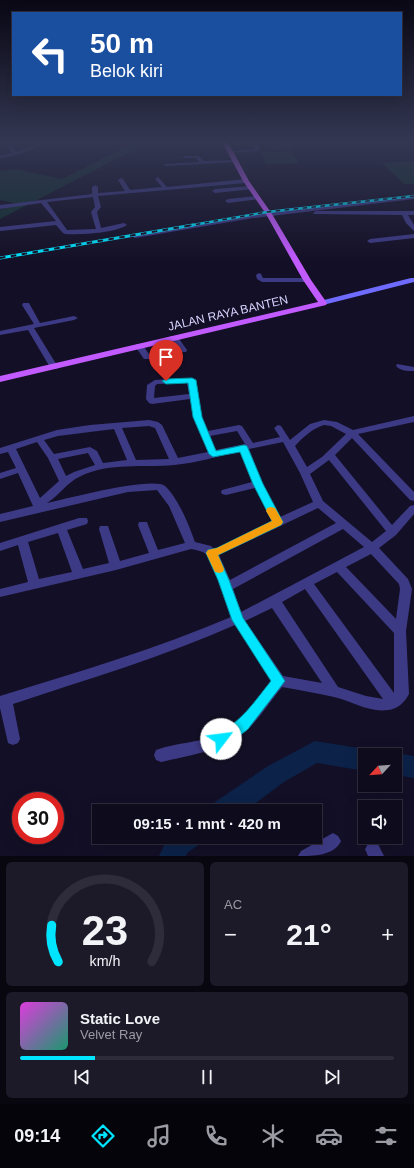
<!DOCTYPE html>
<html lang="id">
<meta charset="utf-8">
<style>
:root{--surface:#0e0b1c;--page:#1c1929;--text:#f1f3f6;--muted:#9b9ba3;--line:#2e2b3b;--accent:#00e5ff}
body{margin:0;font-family:Helvetica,sans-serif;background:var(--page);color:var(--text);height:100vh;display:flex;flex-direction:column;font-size:15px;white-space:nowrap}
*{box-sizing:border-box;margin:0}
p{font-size:13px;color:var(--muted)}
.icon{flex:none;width:22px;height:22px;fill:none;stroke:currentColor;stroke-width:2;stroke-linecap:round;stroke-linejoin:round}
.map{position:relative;height:856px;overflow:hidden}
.drawer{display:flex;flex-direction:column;gap:6px;padding:6px;background:#08060f;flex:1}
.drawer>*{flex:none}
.hud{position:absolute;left:12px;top:12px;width:390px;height:84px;border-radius:0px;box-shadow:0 4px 16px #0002,0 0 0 1px var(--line);background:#1a4fa0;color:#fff;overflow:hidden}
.needle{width:26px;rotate:244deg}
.controls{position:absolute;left:358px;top:748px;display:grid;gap:8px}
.controls a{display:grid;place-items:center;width:44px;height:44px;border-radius:0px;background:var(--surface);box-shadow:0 4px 16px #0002,0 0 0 1px var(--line);font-size:20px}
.speed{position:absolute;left:12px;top:792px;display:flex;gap:8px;font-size:20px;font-weight:700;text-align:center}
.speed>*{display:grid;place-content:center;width:52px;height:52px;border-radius:50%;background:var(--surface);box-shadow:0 4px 16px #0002,0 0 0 1px var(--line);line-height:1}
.speed .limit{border:6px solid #d22;background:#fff;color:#111}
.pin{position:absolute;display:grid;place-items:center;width:34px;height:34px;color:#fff;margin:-41px -17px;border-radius:50% 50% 50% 0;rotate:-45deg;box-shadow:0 0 4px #0007}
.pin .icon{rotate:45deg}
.me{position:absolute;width:44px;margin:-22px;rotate:60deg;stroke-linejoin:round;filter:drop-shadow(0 0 3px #0008)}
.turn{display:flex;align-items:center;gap:14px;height:84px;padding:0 12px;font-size:18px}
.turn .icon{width:52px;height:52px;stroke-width:2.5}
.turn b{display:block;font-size:28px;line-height:34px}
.big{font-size:30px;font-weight:700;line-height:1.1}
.drawer .tile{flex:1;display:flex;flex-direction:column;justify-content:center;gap:6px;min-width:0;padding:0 14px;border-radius:6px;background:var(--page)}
.drawer .dial{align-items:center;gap:0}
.dial svg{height:104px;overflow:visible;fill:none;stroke:var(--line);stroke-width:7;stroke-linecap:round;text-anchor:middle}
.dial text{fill:var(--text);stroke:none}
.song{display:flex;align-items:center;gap:12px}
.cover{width:48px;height:48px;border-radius:6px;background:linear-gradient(135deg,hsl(300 70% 55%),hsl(160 70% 35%))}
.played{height:4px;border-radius:2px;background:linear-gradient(90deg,var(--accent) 20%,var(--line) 20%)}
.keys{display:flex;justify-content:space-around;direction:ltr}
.heat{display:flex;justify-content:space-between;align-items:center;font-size:22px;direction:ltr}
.drawer .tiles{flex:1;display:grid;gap:6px;grid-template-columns:1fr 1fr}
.tile:last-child{grid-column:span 2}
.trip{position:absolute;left:92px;top:804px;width:230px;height:40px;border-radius:0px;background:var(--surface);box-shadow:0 4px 16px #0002,0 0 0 1px var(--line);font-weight:700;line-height:40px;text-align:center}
.tabs{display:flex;height:64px;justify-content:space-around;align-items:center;background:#06040b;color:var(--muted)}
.tabs .icon{width:28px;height:28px}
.tabs .current{color:var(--accent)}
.tabs b{font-size:18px;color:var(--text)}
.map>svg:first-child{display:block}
.green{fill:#12302f}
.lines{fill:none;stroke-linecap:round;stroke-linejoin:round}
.river{fill:#0c2248;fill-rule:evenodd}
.street{fill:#3d3a85;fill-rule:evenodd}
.secondary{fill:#6f6bff;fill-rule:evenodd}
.primary{fill:#c25bff;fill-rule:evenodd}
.rail-far1-casing{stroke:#00e5ff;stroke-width:2.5}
.rail-casing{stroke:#00e5ff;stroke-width:3}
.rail-far1{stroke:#130f26;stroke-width:1.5;stroke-dasharray:4.5;stroke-linecap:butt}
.rail{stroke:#130f26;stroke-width:2;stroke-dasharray:5.5;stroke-linecap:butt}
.wall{fill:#312854}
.route{fill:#00e5ff;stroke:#0095a6}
.slow{fill:#f59e0b}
.labels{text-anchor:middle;stroke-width:4;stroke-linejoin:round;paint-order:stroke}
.street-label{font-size:12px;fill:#d9d4ff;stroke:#130f26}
</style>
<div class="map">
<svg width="414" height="856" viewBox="0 0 414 856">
<rect width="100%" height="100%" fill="#130f26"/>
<path class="green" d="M135 142H149L0 219V210L19 204 0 200V171L15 169 62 179Z
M290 151 299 163 266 164 261 152Z
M414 161V184H404L382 163Z"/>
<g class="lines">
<path class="river" d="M315 741 365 749 373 752 375 755H365V771L317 763 284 782 245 811H212L215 802 268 766Z
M395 753 414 756V778L395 775V755H390Z
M168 837H201L197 846 187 853 186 856H159Z"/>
<path class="street" d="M6 142H10L16 152 42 142H48L17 155 0 158V156L12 153Z
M253 142H263L258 144 259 149 258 151 231 153 229 152 255 149Z
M185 156H199L204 161 236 160 238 161 236 162 166 166 164 165 166 164 199 162 196 158H183V157Z
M158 177 167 187 246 179 249 181 246 183 98 196 101 207 97 212 101 228 124 223 127 225C116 233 79 235 65 234L63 233 56 225 0 231V227L56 221 41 203 0 209V205L92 194V187L95 185 98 187V193L125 191 118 180 121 178 123 179 130 190 162 187 155 179ZM93 197 95 207 91 212 96 229 67 230 47 202Z
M251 186 253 187V189L215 193 212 191 215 189Z
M414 195V199L253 218 135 238 132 236 135 234 253 214Z
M257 196 260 198 259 199 228 203 225 201 228 199Z
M316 211H414V215H408L414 225V231L406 223 402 215 314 214 313 213Z
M414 234V238L370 243 367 241 370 239Z
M259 273 261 274 263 278H307L310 280 307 282H262L257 279 256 275Z
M23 303H29L40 323 74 316 78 318 74 320 34 328 58 367 57 369H51L28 330 0 335V331L34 324 22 305Z
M171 336H177L187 350 186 352H180L170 338Z
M136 344H142L151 357 150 359H144L135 346Z
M397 364 414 367V371C407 371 401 371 396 366Z
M191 378 195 380 202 417 208 431 239 425 242 426 253 443 280 437 274 428 278 425 281 426 290 440 310 424 324 420 337 422 353 430 414 416V422L358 434 414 492V501L410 500 352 438 335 455 392 525 410 506 414 505V514L396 535 379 548 408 579 412 589 406 631 409 694C404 703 398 709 388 710 370 713 351 701 334 697 317 693 299 690 282 687 269 702 258 722 242 734 222 751 186 756 161 762L156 760 154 755 156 750C181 741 212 743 233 726 248 713 259 695 272 680L235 625C163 657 88 679 13 704L20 739 18 743 13 745 8 743 0 708V696C78 672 156 649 231 617 227 605 213 560 206 554 202 551 196 550 191 549L116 570 0 597V589L28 582 18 545 0 551V543L79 518H87L88 521 87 524 67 530 83 569 109 563 99 529 100 526H108L109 529 120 561 149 553 138 525 139 522H147L148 525 158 550 185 543 169 506 157 490 128 492 0 522V514L33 506 18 473 0 479V473L16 468 8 452 0 454V448L57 430 90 425 149 420 158 422 162 425 178 458 208 452 194 417 190 399 152 404 149 403 146 399 147 385 155 380ZM187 383 189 394 154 398 155 386 157 384ZM324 425 331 426 346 434 322 457 307 467 295 446C302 438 313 428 324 425ZM149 426 155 428 169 459 136 460 122 428ZM114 429 127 460 103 463 97 451 90 447 54 454 44 440 58 436ZM237 431 245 444 216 450 210 436ZM37 442 48 458 59 481 40 498 16 449ZM283 442 300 473 313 502 280 517 263 484 249 449ZM241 451 252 482 222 490 221 492 222 494 226 495 255 488 272 521 217 548 214 549 211 546 195 542C189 525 178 498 165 486 152 476 66 499 47 503 60 495 67 482 81 476 110 462 143 468 174 465 196 463 219 456 241 451ZM88 453 95 465 74 472 66 476 58 459ZM329 460 386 531 372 542 323 501 310 474ZM318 508 336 523 230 580 219 555ZM343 529 364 547 241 612 233 589ZM58 533 72 572 39 579 28 542ZM371 554 399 584 400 589 396 619 346 567ZM337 572 394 633V693L314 584ZM305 589 383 699 366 696 338 687 282 602ZM272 608 322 683 283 676 245 621Z
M333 833 338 836 341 841C334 856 313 856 298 856L301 851Z
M373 841 378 844 384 856H368L365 849 368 844Z"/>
<path class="secondary" d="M411 278H414V282L323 305 319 303 320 301Z"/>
<path class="primary" d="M222 142H228L249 181 272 214 311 280 327 303 326 305 0 382V376L318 302 303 280 266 214 243 181Z"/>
<defs>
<path id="rail-far1" d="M187 226 267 212 414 196"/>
<path id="rail" d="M0 258 193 225"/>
</defs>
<use href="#rail-far1" class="rail-far1-casing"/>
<use href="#rail" class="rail-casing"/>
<use href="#rail-far1" class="rail-far1"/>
<use href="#rail" class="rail"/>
</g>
<path class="wall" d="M268 142H293V149H271Z"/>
<linearGradient id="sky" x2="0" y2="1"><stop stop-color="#0a0815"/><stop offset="0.54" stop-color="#333752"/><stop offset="1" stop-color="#333752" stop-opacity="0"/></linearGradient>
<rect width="414" height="262" fill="url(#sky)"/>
<path class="route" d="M192 378 196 380 202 417 216 451 244 445 247 446 263 484 283 522 281 525 218 555 229 580 243 618 285 681 248 729 237 738 221 745 216 744 214 739 216 734C240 724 255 701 271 681L232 620 218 580 206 553 208 550 217 548 272 521 253 484 240 452 213 457 209 454 193 417 188 383 166 384 162 381 166 379Z"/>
<path class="slow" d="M271 507 275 508 283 522 281 525 218 555 224 569 223 572 219 573 215 572 206 553 208 550 217 548 272 521 266 511 267 508Z"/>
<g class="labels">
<g class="street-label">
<text transform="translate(228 313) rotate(-13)" y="4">JALAN RAYA BANTEN</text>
</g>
</g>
</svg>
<div class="controls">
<a><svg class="needle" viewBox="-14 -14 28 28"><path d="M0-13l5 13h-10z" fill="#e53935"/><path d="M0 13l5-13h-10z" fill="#9b9ba3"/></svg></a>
<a><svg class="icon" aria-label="sound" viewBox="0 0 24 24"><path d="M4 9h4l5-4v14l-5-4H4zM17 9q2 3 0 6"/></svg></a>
</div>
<div class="speed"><div class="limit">30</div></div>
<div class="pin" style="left:166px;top:381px;background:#d93025"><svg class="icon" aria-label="arrive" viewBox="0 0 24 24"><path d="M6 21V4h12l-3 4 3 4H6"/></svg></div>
<svg class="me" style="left:221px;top:739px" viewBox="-20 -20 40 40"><circle r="19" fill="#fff"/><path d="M0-13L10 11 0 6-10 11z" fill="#00e5ff"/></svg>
<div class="trip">09:15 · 1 mnt · 420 m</div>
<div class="hud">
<div class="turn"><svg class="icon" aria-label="left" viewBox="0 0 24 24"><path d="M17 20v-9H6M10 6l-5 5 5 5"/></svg><div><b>50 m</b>Belok kiri</div></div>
</div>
</div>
<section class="drawer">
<div class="tiles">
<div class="tile dial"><svg viewBox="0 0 100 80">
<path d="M14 69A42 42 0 1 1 86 69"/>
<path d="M14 69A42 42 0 0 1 9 41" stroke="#00e5ff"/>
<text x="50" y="56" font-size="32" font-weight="700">23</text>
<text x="50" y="72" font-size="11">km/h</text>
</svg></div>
<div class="tile"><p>AC</p>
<div class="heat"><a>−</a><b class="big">21°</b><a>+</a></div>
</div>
<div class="tile">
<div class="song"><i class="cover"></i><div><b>Static Love</b><p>Velvet Ray</p></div></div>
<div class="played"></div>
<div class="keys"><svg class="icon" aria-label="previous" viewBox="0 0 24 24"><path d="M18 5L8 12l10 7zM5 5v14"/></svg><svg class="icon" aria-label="pause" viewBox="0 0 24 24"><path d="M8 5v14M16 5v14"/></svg><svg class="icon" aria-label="next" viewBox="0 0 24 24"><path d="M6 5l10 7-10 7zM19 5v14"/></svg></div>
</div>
</div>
</section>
<nav class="tabs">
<b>09:14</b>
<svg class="icon current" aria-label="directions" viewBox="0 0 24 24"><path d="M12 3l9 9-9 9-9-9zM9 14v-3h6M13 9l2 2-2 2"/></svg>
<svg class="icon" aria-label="music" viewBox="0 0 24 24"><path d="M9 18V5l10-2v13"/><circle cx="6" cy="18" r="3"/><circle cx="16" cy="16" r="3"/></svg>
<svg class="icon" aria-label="phone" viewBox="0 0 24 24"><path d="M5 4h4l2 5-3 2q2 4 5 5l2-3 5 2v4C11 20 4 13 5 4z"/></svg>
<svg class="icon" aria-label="climate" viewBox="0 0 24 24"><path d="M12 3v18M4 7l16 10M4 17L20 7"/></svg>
<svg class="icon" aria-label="car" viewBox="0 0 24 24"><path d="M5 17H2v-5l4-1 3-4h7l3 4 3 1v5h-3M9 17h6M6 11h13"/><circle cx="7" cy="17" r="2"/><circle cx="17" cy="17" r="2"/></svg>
<svg class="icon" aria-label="filters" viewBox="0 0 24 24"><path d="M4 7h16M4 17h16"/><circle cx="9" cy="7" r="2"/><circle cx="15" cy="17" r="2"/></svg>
</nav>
